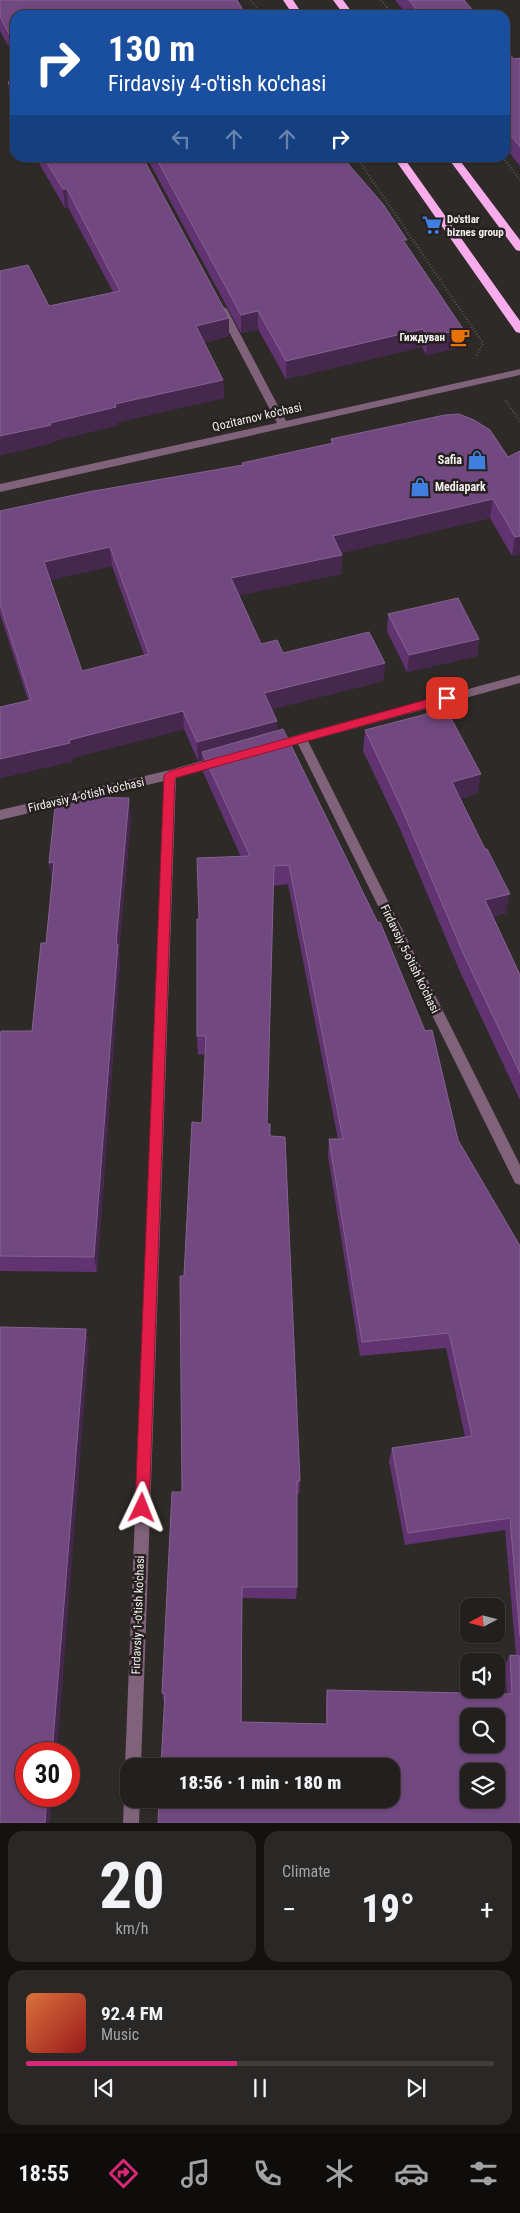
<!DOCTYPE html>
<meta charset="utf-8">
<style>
:root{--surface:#22201e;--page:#2a2827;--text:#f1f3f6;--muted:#a2a3a4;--line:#3f3e3c;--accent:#db2777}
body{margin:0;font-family:"Roboto Condensed",sans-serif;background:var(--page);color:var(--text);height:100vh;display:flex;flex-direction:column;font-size:19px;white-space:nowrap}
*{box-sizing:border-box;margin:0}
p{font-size:16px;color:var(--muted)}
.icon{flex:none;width:28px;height:28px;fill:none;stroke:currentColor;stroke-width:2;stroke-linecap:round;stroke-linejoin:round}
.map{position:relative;height:1823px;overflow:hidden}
.drawer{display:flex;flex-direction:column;gap:8px;padding:8px;background:#131210;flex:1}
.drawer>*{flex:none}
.banner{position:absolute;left:10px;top:10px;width:500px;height:152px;border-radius:15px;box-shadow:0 1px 4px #0004,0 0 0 1px var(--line);background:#1a4fa0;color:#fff;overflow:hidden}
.needle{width:32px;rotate:263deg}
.buttons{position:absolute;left:460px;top:1598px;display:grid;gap:10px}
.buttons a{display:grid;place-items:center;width:45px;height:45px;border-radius:10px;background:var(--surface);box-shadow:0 1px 4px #0004,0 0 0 1px var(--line);font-size:25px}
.speed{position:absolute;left:15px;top:1742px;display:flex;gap:10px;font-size:25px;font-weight:700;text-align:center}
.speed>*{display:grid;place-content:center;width:65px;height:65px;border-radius:50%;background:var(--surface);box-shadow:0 1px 4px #0004,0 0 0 1px var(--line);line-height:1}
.speed .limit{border:8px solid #d22;background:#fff;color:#111}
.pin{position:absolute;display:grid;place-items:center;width:42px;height:42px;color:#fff;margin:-21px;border-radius:10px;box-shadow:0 2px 8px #0006}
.me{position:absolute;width:55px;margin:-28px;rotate:2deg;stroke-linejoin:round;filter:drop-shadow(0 0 4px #0008)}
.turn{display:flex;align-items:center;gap:18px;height:105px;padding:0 15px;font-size:22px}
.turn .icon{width:65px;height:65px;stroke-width:2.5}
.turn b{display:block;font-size:35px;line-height:42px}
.lanes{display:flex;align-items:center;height:48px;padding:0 15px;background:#0003;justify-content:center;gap:25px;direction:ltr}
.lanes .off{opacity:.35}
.big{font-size:38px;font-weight:800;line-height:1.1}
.drawer .widget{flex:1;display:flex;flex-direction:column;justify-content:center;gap:8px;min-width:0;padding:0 18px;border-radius:15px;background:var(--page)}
.drawer .dial{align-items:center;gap:0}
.dial b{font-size:65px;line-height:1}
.song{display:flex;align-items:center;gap:15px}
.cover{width:60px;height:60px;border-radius:8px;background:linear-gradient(135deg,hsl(20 70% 55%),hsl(0 70% 35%))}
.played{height:5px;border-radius:2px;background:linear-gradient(90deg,var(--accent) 45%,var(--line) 45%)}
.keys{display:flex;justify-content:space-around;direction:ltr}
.heat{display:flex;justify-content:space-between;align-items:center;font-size:28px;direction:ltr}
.drawer .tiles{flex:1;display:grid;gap:8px;grid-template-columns:1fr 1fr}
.widget:last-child{grid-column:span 2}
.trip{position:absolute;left:120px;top:1758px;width:280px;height:50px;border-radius:15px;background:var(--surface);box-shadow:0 1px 4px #0004,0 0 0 1px var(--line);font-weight:800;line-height:50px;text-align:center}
.tabs{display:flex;height:80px;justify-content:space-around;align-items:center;background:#0e0d0c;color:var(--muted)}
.tabs .icon{width:35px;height:35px}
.tabs .active{color:var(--accent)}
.tabs b{font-size:22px;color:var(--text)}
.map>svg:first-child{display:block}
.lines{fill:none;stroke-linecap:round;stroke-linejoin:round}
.path{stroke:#73706e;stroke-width:2.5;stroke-dasharray:0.5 2.5;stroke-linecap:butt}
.minor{fill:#81627b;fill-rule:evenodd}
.highway{fill:#f8acec;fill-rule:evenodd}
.wall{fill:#613371;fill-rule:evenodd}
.shaded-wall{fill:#46274e}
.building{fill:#71487f;stroke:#856290;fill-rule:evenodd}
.route{fill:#e11d48;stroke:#92132f}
.labels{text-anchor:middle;stroke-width:5;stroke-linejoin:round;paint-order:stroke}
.far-poi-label{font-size:11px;font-weight:bold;fill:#f3f0ef;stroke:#25201f;text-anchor:start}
.street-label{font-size:12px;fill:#f3f0ef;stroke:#25201f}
.poi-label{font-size:12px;font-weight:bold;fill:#f3f0ef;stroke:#25201f;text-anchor:end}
</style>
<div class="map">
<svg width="520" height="1823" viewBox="0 0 520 1823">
<rect width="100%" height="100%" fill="#2e2a28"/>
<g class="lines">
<path class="path" d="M251 0 261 15
M381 0 393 15
M357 158 483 343 476 357
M503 158 520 180
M506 401 520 421"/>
<path class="minor" d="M222 306 227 309 286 421 520 369V375L0 492V484L277 423 217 309Z
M520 675V683L308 741 520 1165V1185L515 1183 298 744 274 750 268 746 270 743 301 734Z
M218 756 222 758 224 761 222 764 176 778 141 1766H129V1773L125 1766 164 781 0 820V810L170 770Z
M129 1792V1799H140L139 1823H123L124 1799Z"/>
<path class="highway" d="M283 0H293L303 15H293Z
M333 0H343L354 15H344Z
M394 158H404L520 321V333L516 332Z
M448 158H458L520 240V251L516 250Z"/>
</g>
<path class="wall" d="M0 0 244 12 15 15V70L13 67 12 53 0 31Z
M395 0H464L477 15H407Z
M505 49 514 59 520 58V166L505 147Z
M15 80V112L10 100 8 82Z
M36 158H143L229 336 204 343 223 380 224 398 118 422V425L53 441V443L0 455V271L49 306 113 292 68 207 65 208Z
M147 158H343L406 245 461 347 426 355 422 347 286 379 258 329 241 333Z
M331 439 508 457 520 451V554L512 556 490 518 341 553 342 555 341 574 239 595 261 644 283 653 385 663 383 681 272 709 277 721V731L458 1140 520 1246V1823L164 1702 162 1693 182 1492 184 1276 202 1123 205 1054 198 1055 197 1036 199 919 241 857 203 772 202 759 198 761 184 729 72 758 73 761 0 778V707L28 700 0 614V511L242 465V463L331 444ZM112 566 144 655 82 671 50 580ZM288 884 338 1139H329L328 1156 360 1356 446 1348 465 1437 392 1448 389 1461 405 1545 505 1530 516 1655H510L505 1665 507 1694 327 1690 326 1700V1724L242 1722V1598L296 1599 297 1587V1494H299L300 1481 270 1136 267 1124 273 886Z
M388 614 479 639 477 656 407 672 387 631Z
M365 730 477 794 460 799 506 913 493 917 520 975V1100L461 974 400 829 363 751Z
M131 817 119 950 120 962 97 1272 0 1271V1040L32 1031 46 943 52 880 49 863Z"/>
<path class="shaded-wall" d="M63 189H67L68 207 65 208Z
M258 311V329L241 333V315Z
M229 318V336L196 345V326Z
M423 329 422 347 286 379V361Z
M463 329 461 347 426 355 428 337Z
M223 380 224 398 118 422V425L53 441V443L0 455V436L115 404Z
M493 499 490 518 333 555V536Z
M520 536V554L512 556 515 537Z
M110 547 112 566 46 581 44 562Z
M342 555 341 574 232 597 231 578Z
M479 639 477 656 407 672 409 655Z
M385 663 383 681 264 711V693Z
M183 711 184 729 72 758 73 761 0 778V759Z
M277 721V739L202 752V759L198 761 197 742Z
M481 774 477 794 449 802 452 782Z
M129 798 131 817 119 950 120 962 97 1272 94 1257 116 944Z
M54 862 52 882 49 863Z
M510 894 506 913 481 920 485 900Z
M86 1329 89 1344 57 1754H52Z
M47 1796H52L50 1823H45Z"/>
<path class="building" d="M0 0H237L246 15H15V45L0 17Z
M409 0H464L477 15H421Z
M15 48V56L11 49Z
M505 49 514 59 520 58V147L505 128Z
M15 80V98L8 82Z
M44 158H143L229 318 196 326 223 380 115 404 116 407 50 423 51 425 0 436V271L28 265 49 306 120 291 67 189H63Z
M156 158H343L383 204 407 240H403L463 329 428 337 423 329 286 361 258 311 241 315Z
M459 414 474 420 490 430 508 457 520 451V536L515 537 493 499 333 536 342 555 231 578 261 644 277 640 283 653 369 632 385 663 264 693 277 721 197 742 183 711 69 740 70 743 0 759V707L31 700 0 604V511L88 492 243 465 242 463 333 443 331 439 445 415ZM110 547 149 654 82 671 44 562Z
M458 598 479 639 409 655 388 614Z
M446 709 481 774 452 782 485 849H487L510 894 485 900 520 975V1073L464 955 402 809 365 730Z
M283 729 378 923 380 922 425 1031 432 1030 458 1140 520 1246V1636L510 1518 408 1533 392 1448 472 1436 449 1333 362 1342 329 1139H343L289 865 274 866 267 1124H270V1136L285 1137 300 1481H297V1587H242L241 1722 327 1724V1690L512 1694 510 1655 520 1656V1823H158L159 1799H391V1766H161L165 1693H162L172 1492H182L180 1276H184L192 1122 202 1123 206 1036H197V919H199L197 858 250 856 202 752ZM469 1716H496V1744H469ZM469 1771H496V1799H469Z
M56 797 129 798 116 944H118L94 1257 0 1256V1040L1 1031H32L41 943H46L54 862 49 863Z
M0 1327 86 1329 52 1754H26V1796H47L45 1823H0Z"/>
<path class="route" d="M447 694 451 696V701L175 778 149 1508 147 1513 142 1516 137 1513 135 1508 164 775 170 771Z"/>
<defs>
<symbol id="supermarket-bare" viewBox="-9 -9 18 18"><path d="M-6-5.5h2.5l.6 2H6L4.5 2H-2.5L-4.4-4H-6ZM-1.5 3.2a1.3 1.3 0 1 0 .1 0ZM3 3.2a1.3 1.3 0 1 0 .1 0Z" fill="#3f7fe0" stroke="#25201f" stroke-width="2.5" paint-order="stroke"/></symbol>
<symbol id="cafe-bare" viewBox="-9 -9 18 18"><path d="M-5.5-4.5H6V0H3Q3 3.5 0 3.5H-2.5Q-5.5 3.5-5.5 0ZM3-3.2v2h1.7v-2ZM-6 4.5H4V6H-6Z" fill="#e8710a" stroke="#25201f" stroke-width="2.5" paint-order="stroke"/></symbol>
<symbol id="shop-bare" viewBox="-9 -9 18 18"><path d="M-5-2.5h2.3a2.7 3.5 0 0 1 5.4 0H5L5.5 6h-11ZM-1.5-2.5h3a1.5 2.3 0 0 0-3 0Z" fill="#3f7fe0" stroke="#25201f" stroke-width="2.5" paint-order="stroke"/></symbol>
</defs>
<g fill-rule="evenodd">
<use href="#supermarket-bare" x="418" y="211" width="28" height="28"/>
<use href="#cafe-bare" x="446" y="323" width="28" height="28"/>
<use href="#shop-bare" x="463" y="446" width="28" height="28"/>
<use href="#shop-bare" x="406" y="473" width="28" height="28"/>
</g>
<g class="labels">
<g class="far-poi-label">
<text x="447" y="223">Do'stlar<tspan x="447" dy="13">biznes group</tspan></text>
<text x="445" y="341" text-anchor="end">Гиждуван</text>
</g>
<g class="street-label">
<text transform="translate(257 417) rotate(-13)" y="4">Qozitarnov ko'chasi</text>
<text transform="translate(86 795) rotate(-13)" y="4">Firdavsiy 4-o'tish ko'chasi</text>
<text transform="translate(410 959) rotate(64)" y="4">Firdavsiy 5-o'tish ko'chasi</text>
<text transform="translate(138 1615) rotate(-88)" y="4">Firdavsiy 1-o'tish ko'chasi</text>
</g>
<g class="poi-label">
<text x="462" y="464">Safia</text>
<text x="435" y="491" text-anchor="start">Mediapark</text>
</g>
</g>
</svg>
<div class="buttons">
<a><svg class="needle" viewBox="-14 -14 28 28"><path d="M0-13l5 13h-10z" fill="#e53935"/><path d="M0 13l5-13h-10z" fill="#a2a3a4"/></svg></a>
<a><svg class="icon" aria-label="sound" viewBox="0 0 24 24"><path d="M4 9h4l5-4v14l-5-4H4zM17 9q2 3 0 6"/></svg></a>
<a><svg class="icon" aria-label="search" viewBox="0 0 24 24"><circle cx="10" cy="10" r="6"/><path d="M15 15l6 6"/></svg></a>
<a><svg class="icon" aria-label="layers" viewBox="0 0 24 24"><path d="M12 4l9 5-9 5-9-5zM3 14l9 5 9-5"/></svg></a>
</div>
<div class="speed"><div class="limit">30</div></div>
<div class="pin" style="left:447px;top:698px;background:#d93025"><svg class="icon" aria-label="arrive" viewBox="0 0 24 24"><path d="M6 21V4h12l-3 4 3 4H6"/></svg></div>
<svg class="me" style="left:142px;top:1508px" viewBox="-20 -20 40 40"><path d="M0-17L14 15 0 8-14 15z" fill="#e11d48" stroke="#fff" stroke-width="4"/></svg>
<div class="trip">18:56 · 1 min · 180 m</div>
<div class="banner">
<div class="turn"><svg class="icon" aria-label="right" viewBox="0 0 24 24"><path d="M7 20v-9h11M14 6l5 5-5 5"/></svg><div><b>130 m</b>Firdavsiy 4-o'tish ko'chasi</div></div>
<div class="lanes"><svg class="icon off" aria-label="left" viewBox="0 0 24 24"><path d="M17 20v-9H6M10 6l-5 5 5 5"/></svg><svg class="icon off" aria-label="ahead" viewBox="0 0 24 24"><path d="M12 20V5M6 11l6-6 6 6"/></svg><svg class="icon off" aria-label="ahead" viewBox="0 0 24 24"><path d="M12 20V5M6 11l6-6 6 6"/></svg><svg class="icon" aria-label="right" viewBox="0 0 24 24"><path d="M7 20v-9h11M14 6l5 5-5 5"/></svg></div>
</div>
</div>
<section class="drawer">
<div class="tiles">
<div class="widget dial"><b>20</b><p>km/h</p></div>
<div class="widget"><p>Climate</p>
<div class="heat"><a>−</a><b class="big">19°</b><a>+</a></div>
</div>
<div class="widget">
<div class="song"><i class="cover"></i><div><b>92.4 FM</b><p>Music</p></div></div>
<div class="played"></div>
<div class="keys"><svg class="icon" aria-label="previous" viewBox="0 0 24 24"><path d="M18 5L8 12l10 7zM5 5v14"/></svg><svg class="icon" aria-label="pause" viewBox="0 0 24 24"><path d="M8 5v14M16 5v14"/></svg><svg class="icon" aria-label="next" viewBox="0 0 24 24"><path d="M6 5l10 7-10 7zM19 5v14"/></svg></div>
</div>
</div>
</section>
<nav class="tabs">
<b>18:55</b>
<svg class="icon active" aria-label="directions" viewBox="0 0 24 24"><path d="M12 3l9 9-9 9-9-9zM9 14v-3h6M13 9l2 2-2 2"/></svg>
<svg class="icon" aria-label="music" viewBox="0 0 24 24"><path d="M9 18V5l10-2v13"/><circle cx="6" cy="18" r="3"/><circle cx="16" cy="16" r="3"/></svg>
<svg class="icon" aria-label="phone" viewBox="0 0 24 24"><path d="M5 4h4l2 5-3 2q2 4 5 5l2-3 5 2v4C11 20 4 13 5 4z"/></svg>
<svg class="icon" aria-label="climate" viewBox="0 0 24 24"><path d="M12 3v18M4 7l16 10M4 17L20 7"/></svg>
<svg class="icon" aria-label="car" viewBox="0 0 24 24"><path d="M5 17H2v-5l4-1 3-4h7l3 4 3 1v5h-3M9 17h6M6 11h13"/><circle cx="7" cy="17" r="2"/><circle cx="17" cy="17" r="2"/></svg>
<svg class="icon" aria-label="filters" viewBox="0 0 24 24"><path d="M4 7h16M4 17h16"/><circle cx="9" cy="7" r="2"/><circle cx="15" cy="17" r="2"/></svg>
</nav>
